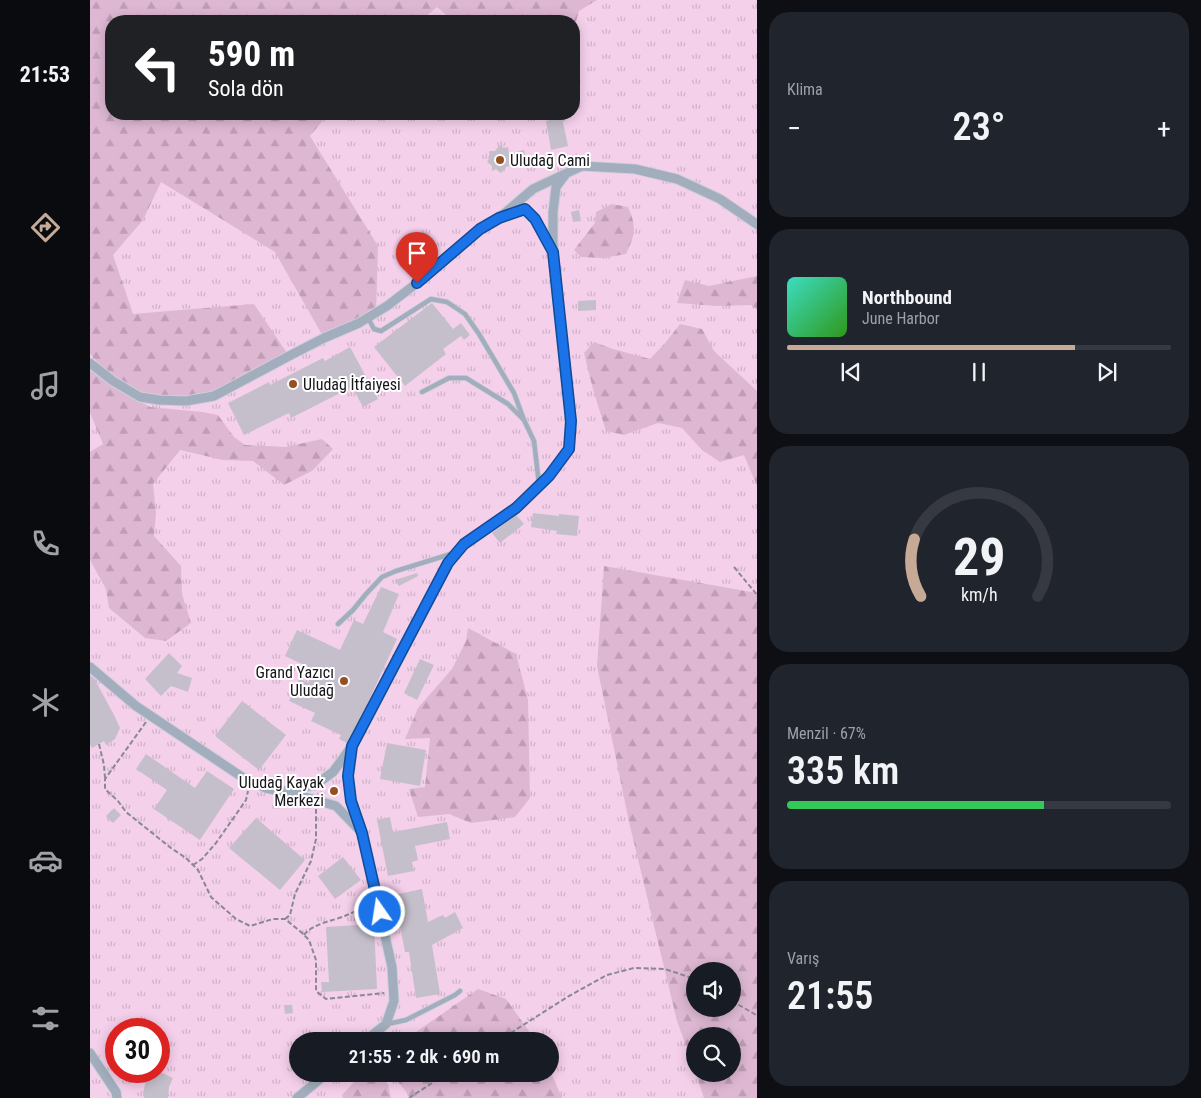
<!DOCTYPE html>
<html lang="tr">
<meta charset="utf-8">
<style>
:root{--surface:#171b24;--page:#20242c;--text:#f1f3f6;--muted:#9ea1a6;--line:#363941;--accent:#c7aa96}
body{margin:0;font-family:"Roboto Condensed",sans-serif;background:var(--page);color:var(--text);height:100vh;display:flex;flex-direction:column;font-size:19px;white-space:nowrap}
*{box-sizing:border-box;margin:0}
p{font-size:16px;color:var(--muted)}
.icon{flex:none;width:28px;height:28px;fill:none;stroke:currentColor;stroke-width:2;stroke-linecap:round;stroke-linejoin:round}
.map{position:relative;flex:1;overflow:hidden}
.details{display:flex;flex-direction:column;gap:12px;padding:12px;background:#0d0f14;width:444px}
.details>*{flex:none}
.guide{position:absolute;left:15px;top:15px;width:475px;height:105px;border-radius:20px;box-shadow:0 2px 12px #0003;background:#202124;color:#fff;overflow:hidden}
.fabs{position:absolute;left:596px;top:962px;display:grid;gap:10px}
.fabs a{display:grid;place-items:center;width:55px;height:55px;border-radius:50%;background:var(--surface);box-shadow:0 2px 12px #0003;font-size:25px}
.speed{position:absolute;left:15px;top:1018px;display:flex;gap:10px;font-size:25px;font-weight:700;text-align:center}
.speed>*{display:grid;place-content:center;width:65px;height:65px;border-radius:50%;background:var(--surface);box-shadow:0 2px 12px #0003;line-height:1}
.speed .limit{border:8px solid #d22;background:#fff;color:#111}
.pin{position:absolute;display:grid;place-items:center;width:42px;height:42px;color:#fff;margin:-51px -21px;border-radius:50% 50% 50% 0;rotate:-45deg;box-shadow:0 0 5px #0007}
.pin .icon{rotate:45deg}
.me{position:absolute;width:55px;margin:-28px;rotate:347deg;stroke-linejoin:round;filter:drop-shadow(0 0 4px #0008)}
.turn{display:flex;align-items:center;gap:18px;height:105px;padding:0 20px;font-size:22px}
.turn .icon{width:65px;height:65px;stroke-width:2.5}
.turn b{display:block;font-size:35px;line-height:42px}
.big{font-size:38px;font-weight:600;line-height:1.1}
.details .card{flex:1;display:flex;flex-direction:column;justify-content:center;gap:8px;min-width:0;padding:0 18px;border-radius:20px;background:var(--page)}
.details .dial{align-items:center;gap:0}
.dial svg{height:130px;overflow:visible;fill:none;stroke:var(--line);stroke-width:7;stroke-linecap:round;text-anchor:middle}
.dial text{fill:var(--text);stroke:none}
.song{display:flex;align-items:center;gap:15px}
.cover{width:60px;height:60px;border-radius:8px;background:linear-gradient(135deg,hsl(170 70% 55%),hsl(110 70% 35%))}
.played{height:5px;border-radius:2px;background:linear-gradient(90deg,var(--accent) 75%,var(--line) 75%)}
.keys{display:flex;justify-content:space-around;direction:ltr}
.heat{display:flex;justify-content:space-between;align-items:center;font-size:28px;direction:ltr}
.charge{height:8px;border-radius:4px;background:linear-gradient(90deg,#34c759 67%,var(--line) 0)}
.trip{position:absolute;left:199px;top:1032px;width:270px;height:50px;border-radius:25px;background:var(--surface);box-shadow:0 2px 12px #0003;font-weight:600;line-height:50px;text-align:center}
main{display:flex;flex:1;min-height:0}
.dock{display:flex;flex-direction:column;width:90px;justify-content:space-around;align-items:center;background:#090b0e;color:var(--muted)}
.dock .icon{width:35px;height:35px}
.dock .on{color:var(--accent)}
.dock b{font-size:22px;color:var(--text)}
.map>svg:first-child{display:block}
.grass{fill:url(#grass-tufts);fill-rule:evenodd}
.forest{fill:url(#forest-firs);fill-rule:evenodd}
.building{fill:#c5bfcb}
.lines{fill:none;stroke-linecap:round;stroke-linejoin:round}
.service-casing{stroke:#cfcfd9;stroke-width:6}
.minor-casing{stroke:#cfcfd9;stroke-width:11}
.path{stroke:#898991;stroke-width:2;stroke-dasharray:5 2.5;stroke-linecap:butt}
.service{stroke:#a2adbd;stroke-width:4.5}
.minor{stroke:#a2adbd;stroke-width:9}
.route-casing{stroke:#114b97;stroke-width:12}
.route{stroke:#1a73e8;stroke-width:9}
.poi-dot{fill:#945021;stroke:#fff;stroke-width:2}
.labels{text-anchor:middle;stroke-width:4;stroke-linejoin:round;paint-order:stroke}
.poi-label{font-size:16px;fill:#151519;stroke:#fff;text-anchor:start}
</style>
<main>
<nav class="dock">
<b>21:53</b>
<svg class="icon on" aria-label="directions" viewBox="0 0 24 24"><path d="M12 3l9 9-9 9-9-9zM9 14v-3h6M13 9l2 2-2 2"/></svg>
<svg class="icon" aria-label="music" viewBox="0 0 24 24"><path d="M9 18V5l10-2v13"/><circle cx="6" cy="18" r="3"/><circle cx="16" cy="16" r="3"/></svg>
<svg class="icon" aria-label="phone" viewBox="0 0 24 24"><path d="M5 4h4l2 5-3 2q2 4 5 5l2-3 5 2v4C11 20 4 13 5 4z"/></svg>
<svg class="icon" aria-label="climate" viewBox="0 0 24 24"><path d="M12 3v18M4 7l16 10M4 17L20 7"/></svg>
<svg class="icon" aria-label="car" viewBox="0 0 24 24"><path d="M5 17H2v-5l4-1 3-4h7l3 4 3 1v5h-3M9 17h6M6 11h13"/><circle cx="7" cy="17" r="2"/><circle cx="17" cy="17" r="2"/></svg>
<svg class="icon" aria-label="filters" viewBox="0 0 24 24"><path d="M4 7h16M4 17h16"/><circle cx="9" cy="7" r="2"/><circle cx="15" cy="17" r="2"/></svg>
</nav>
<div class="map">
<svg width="668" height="1098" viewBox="0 0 668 1098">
<defs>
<pattern id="grass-tufts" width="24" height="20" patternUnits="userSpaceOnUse" patternTransform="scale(1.25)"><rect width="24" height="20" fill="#f5d0eb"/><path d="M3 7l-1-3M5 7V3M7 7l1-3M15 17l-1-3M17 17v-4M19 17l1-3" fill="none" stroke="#d1b2c9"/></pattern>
<pattern id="forest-firs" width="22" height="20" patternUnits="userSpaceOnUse" patternTransform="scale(1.25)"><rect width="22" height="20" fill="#deb8d3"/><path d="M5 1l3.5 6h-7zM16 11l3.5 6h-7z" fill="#be9db5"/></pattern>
</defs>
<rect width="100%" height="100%" fill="#f2f2fd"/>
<path class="grass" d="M0 0H667V1098H0ZM21 21H484V114H21ZM605 971H642V1009H605ZM26 1029H69V1071H26ZM605 1036H642V1074H605ZM208 1041H460V1074H208Z"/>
<path class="forest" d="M0 0H507L489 11 484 28V21H363L347 7 330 21H21V114H238L220 136 288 246 286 313 234 338 185 252 71 182 53 220 23 255 43 314 164 304 199 356 124 396 69 400 27 383 0 354Z
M522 204 538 207C547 227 545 235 536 254L513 258 491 257 484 250 505 223 506 212Z
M667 276V309L661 305 626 306 587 303 595 280 619 286Z
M590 324 612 329 624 351 667 391V486L654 455 630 462 612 450 592 428 568 423 534 435 516 431 504 393 494 353 504 342 523 349 560 359 576 342Z
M0 370 21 385 60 407 112 412 128 415 144 437 155 445 195 447 232 439 243 449 222 471 194 485 163 461 133 460 90 450 63 484 66 513 64 536 91 566 92 594 101 623 76 641 55 638 19 608 16 589 0 560V452L13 444 0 413Z
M514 566 667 593V1098H614L606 1074H642V1036H605V1071L587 1021 539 822 507 666ZM642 971V1009H605V971Z
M378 628 426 654 438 700 440 798 425 817 381 823 359 814 328 817 319 789 335 787 340 738 315 739 328 708 362 669 376 641Z
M388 989 416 999 446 1041H313Z
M460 1070 472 1098H321L302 1074H460Z
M276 1074H285L298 1084 301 1098H253L252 1095 264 1082Z"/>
<path class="building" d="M472 117 478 146 461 150 456 121Z
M410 145 414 148 418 147 419 154 434 150 437 161 416 167 411 173 406 169 402 171V166L397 162 400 157 399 151H405Z
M489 210 491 221 483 222 481 212Z
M506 300V310L488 311V301Z
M342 303 363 329 371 323 380 335 374 340 371 336 353 349 356 354 315 386 284 347Z
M260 347 288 399 273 407 262 387 201 418 199 413 154 435 138 403 179 382 180 385 233 358 235 361Z
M443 513 469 516V514L489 516 487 536 466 534 467 531 441 527Z
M426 515 434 524 410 543 402 533Z
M327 573 328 576 309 586 305 580Z
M291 587 309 594 293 632 307 639 280 698 257 743 249 739 251 735 221 721 225 713 199 701 209 679 219 683 225 670 195 656 207 630 250 650 264 620 273 624Z
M79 653 92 666 87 673 102 678 98 692 81 686 71 696 55 679Z
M330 659 344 665 327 700 314 693Z
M0 675 4 678 24 715 30 728 25 739 16 745 14 741 2 748 0 744Z
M152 701 196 735 169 770 125 736Z
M297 743 336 750 330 786 290 779Z
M56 754 105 788 117 771 144 789 110 840 64 809 77 790 46 769Z
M24 808 31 815 23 823 16 816Z
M300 817 303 832 357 822 360 839 325 846 328 860 322 862 324 871 298 876 287 820Z
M166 818 215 860 190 890 139 848Z
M253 857 271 880 245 899 228 876Z
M332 889 338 922 353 915 355 918 365 912 373 928 342 945 350 994 326 998 319 952H315L304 895Z
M284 924 287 989 232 992 231 982H239L236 927Z
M194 1005H202L203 1013 195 1014Z
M58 1071H68L83 1078 79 1087 78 1098H54L53 1093Z"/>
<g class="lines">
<defs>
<path id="service" d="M278 318 284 329 291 331 341 299 357 302 375 314 389 334 424 393 434 420
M332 392 359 378H376L418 404 434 420 444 441 449 484
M248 624 263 610 276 594 292 577 306 571 364 553
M297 1024 316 1020 365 995 370 991"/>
<path id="minor" d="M414 216 435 209 445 219 462 250
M0 363 23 381 50 397 69 400 96 401 124 396 199 356 234 338 269 323 297 306 327 283 390 229 409 218 443 189 492 166 545 169 587 179 630 199 668 225
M0 667 46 706 155 779 176 788 222 799 246 806 272 833
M261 748 258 776 261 801 272 833 302 967 304 1001 296 1024 275 1041
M189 792 225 785 243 772 262 746 358 563 374 544 426 508 459 475 479 449 481 421 463 253V212L466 187 475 175
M0 1053 26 1092 27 1098
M207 1098 236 1074"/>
</defs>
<use href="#service" class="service-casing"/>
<use href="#minor" class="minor-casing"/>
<path class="path" d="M644 567 668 596
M56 722 15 779V789L28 801 36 812 81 848 96 858 108 870 121 897 146 919 160 926 183 919H195L211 932 219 940 226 960V991L236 999 294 993
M9 744 14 765 15 778
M103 865 112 859 126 843 156 800 158 791
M195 919 200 915 205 894 221 861 226 839V809
M214 935C223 923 244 921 257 915 265 912 272 908 278 903
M642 1001 668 1016
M408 1041 479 996 517 975 544 968 575 969 605 979
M319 1098 356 1074"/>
<use href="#service" class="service"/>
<use href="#minor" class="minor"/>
</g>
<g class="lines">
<defs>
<path id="route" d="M290 912 272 833 261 801 258 776 262 746 358 563 374 544 426 508 459 476 479 449 481 421 463 252 445 219 435 209 409 218 390 229 327 283"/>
</defs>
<use href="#route" class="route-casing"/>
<use href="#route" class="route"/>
</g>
<g class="poi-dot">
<circle cx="410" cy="160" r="5"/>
<circle cx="203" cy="384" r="5"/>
<circle cx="254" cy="681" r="5"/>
<circle cx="244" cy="791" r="5"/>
</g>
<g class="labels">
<g class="poi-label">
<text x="420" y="166">Uludağ Cami</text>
<text x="213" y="390">Uludağ İtfaiyesi</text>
<text x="244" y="678" text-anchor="end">Grand Yazıcı<tspan x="244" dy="18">Uludağ</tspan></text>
<text x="234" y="788" text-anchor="end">Uludağ Kayak<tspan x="234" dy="18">Merkezi</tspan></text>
</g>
</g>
</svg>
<div class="fabs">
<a><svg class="icon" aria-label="sound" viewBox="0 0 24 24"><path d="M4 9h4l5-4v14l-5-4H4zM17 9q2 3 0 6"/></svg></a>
<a><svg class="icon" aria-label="search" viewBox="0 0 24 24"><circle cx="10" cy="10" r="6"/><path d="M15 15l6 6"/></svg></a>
</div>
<div class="speed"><div class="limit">30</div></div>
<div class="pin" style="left:327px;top:283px;background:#d93025"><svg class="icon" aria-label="arrive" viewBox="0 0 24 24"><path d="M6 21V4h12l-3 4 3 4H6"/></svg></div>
<svg class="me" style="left:290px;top:912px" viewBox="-20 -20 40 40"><circle r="17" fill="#1a73e8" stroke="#fff" stroke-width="3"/><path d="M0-11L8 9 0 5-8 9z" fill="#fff"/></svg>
<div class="trip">21:55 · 2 dk · 690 m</div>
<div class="guide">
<div class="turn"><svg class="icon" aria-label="left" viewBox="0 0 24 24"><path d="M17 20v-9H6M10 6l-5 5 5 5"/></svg><div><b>590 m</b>Sola dön</div></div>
</div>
</div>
<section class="details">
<div class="card"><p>Klima</p>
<div class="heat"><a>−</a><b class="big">23°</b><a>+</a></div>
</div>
<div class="card">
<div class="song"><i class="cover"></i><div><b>Northbound</b><p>June Harbor</p></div></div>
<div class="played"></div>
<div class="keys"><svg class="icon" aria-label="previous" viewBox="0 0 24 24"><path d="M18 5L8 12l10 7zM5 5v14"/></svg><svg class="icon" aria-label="pause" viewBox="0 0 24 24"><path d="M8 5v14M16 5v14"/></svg><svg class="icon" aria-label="next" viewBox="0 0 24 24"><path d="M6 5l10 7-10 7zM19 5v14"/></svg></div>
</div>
<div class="card dial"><svg viewBox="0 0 100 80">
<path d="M14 69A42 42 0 1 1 86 69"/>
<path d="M14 69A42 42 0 0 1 10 34" stroke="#c7aa96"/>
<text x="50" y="56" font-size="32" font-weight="700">29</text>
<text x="50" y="72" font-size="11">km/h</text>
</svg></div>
<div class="card"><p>Menzil · 67%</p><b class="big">335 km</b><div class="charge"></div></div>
<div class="card"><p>Varış</p><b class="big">21:55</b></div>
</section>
</main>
